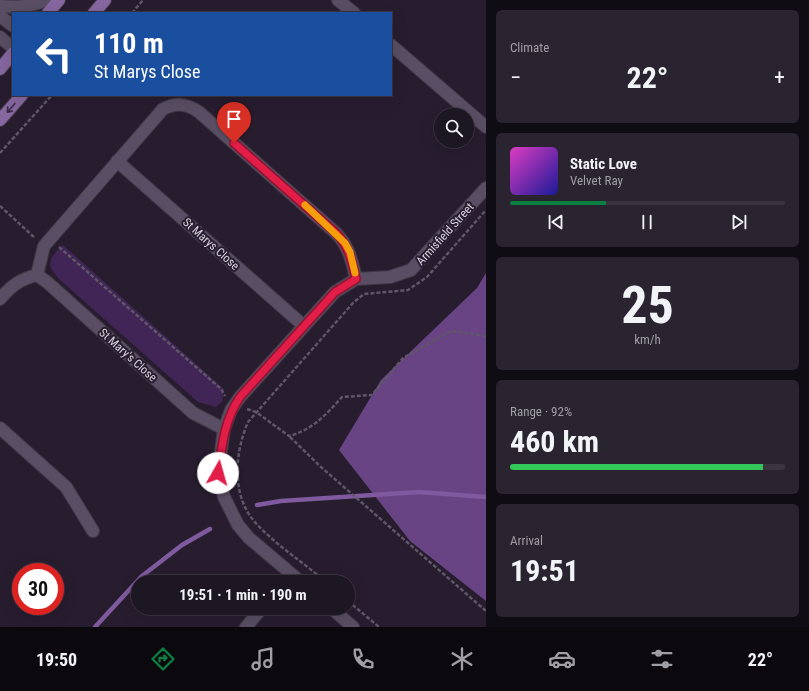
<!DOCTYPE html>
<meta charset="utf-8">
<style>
:root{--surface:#1d1623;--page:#2a2330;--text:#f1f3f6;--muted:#a09fa6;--line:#3b3541;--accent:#0b8043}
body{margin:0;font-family:"Roboto Condensed",sans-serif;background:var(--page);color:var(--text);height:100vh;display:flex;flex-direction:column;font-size:15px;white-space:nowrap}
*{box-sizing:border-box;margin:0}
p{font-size:13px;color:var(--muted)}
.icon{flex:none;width:22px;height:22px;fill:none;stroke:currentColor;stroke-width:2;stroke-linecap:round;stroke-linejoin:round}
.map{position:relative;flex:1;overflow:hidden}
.side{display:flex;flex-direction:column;gap:10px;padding:10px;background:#100c13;width:323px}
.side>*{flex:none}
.hud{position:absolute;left:12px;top:12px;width:380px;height:84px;border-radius:0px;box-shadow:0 4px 16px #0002,0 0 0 1px var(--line);background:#1a4fa0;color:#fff;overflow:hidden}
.tools{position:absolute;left:434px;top:108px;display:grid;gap:8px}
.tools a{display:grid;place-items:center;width:40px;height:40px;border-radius:50%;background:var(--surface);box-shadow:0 4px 16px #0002,0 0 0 1px var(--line);font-size:20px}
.speed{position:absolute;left:12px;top:563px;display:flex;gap:8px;font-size:20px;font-weight:700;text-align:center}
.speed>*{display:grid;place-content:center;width:52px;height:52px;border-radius:50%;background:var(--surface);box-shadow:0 4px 16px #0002,0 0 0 1px var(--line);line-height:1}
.speed .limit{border:6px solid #d22;background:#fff;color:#111}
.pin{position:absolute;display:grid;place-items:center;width:34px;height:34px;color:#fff;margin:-41px -17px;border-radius:50% 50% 50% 0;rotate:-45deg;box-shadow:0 0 4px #0007}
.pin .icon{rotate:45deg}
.me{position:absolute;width:44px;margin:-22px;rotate:7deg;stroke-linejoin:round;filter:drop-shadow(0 0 3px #0008)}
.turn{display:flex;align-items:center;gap:14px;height:84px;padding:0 16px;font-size:18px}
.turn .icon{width:52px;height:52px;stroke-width:2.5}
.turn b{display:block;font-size:28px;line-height:34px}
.big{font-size:30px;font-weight:700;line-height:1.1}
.side .tile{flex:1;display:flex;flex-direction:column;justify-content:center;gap:6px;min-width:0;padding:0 14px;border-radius:6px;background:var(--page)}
.side .dial{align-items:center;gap:0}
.dial b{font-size:52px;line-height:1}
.song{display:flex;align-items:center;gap:12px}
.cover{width:48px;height:48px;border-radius:6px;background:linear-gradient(135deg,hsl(310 70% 55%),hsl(240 70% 35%))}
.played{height:4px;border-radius:2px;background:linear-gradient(90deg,var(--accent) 35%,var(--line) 35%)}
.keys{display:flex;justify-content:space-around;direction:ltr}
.heat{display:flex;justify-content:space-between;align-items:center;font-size:22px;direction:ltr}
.charge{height:6px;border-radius:3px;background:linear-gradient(90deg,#34c759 92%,var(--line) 0)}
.trip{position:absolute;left:131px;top:575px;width:224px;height:40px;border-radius:20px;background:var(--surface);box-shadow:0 4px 16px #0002,0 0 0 1px var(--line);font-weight:700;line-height:40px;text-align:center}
.dock{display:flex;height:64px;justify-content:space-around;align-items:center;background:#0c090e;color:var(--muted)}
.dock .icon{width:28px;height:28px}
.dock .selected{color:var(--accent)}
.dock b{font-size:18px;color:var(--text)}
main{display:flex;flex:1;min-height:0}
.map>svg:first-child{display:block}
.green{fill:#412556}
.forest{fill:#694485}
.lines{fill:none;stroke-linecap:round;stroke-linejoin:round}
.stream{stroke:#7f5a9e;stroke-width:4.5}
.minor-casing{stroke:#403847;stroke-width:14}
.major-casing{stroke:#403847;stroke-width:14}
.path{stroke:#5f5767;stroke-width:2.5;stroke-dasharray:4 2;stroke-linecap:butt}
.minor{stroke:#594e63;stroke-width:12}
.major{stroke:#8667a0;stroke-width:12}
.oneway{stroke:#3a2c46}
.route-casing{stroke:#92132f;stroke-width:10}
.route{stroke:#e11d48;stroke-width:7}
.slow{stroke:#f59e0b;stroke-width:7}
.labels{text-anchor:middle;stroke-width:4;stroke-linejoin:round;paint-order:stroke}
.street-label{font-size:12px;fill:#d9d3df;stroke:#271d2f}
</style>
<main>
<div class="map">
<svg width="486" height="627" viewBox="0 0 486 627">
<rect width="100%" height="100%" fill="#271d2f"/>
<path class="green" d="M63 245 224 389 222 402 216 407 198 402 59 279C45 264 49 258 63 245Z"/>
<path class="forest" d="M486 273V601L410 541 339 450 381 380 477 288Z"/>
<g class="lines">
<path class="stream" d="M257 505 281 501 419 492 486 497
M95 627 142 576 182 545 210 529"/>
<defs>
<path id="minor" d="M338 0 354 13
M0 6C15 8 32 6 46 0
M0 16 13 26
M0 37 13 48
M391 45 486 127
M117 161 304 326
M37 275 44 246 163 109C177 102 187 104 199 112L337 234C349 247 352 261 356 279
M37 275 47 282 193 413 224 429
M0 299C11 286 20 279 37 275
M0 428 66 487 93 531
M301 582 249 538 238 525 224 497 218 473 224 429 231 410 240 397 335 292 356 279 390 277 411 270 486 188
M331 608 353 627
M246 627 262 608"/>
<path id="major" d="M48 13 59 0
M94 13 105 0
M0 69 13 53
M0 120 22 95"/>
</defs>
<use href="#minor" class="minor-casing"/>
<use href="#major" class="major-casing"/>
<path class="path" d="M132 13 143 0
M0 153 52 95
M0 206 35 238
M59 247 221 389 225 396
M247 409 256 412 289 436C312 430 326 415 342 397L372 395 403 358 451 331 486 336
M290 437 321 467 486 611
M326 582C303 562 274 544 254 521 231 494 235 452 248 422L353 303 364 294 408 290 427 277 486 210
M348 601 379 627"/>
<use href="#minor" class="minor"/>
<use href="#major" class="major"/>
</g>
<defs><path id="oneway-shaft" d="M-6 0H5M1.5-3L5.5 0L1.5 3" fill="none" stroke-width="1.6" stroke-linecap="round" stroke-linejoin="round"/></defs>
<use class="oneway" href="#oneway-shaft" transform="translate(11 108) rotate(131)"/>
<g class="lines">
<defs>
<path id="route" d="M218 473C222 446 224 421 240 397L335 292 356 279C352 261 349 247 337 234L234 143"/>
</defs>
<use href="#route" class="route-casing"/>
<use href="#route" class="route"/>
<path class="slow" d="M305 205 345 243 350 252 355 273"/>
</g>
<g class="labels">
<g class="street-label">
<text transform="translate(445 234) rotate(-48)" y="4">Armisfield Street</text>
<text transform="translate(211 244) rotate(42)" y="4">St Marys Close</text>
<text transform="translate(128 355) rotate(42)" y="4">St Mary's Close</text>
</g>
</g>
</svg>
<div class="tools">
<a><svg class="icon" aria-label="search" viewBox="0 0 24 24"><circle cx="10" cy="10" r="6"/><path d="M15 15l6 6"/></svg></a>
</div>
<div class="speed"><div class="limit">30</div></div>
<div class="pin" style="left:234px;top:143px;background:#d93025"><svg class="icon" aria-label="arrive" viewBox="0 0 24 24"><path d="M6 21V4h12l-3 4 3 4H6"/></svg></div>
<svg class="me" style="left:218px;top:473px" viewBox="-20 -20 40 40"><circle r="19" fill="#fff"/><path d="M0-13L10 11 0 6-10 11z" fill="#e11d48"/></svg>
<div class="trip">19:51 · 1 min · 190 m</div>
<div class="hud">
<div class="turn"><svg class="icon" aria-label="left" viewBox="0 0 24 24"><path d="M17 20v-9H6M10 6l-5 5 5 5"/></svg><div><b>110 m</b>St Marys Close</div></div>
</div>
</div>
<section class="side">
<div class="tile"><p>Climate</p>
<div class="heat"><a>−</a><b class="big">22°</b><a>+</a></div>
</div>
<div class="tile">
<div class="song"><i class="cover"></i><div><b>Static Love</b><p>Velvet Ray</p></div></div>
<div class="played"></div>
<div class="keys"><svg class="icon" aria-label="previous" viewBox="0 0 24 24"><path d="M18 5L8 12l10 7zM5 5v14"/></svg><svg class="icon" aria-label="pause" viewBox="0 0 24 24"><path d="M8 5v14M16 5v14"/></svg><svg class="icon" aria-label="next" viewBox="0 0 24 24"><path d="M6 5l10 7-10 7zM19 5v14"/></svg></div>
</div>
<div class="tile dial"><b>25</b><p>km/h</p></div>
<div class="tile"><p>Range · 92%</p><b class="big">460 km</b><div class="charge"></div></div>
<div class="tile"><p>Arrival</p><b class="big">19:51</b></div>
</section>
</main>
<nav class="dock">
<b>19:50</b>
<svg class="icon selected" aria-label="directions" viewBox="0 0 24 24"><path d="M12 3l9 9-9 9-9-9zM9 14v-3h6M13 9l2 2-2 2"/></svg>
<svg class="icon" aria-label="music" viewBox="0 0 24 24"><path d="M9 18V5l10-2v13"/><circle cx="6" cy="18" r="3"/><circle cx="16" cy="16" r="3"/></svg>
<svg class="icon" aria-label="phone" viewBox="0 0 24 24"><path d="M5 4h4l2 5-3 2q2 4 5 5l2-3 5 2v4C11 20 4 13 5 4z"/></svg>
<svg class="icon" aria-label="climate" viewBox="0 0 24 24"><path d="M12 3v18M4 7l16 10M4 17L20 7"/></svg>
<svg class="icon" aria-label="car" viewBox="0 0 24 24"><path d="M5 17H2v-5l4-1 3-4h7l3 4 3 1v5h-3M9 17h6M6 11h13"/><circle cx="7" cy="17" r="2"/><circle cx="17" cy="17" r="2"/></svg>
<svg class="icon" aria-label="filters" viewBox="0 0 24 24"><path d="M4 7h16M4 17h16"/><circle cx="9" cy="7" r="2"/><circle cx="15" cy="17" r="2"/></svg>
<b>22°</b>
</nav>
